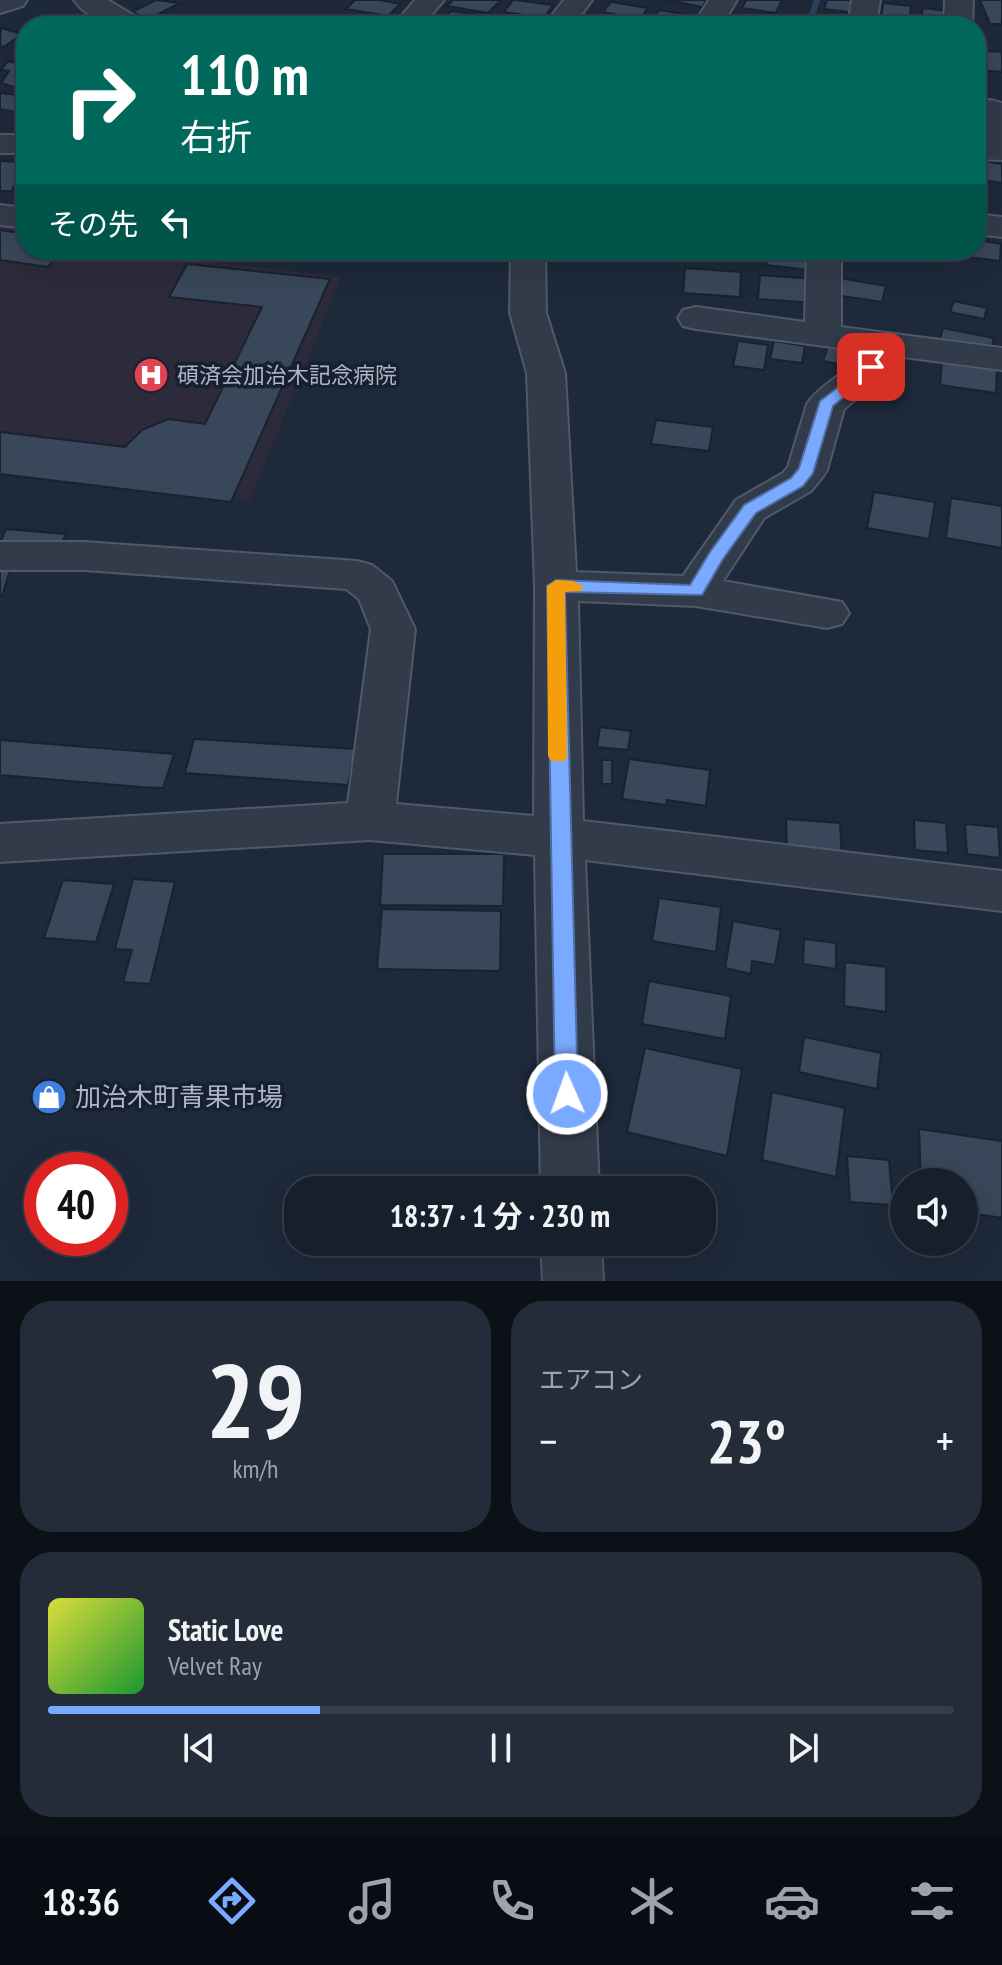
<!DOCTYPE html>
<html lang="ja">
<meta charset="utf-8">
<style>
:root{--surface:#161f2c;--page:#232c38;--text:#f1f3f6;--muted:#9ea2a9;--line:#353d48;--accent:#79aaff}
body{margin:0;font-family:"PT Sans Narrow","Noto Sans JP",sans-serif;background:var(--page);color:var(--text);height:100vh;display:flex;flex-direction:column;font-size:30px;white-space:nowrap}
*{box-sizing:border-box;margin:0}
p{font-size:26px;color:var(--muted)}
.icon{flex:none;width:44px;height:44px;fill:none;stroke:currentColor;stroke-width:2;stroke-linecap:round;stroke-linejoin:round}
.map{position:relative;height:1281px;overflow:hidden}
.panel{display:flex;flex-direction:column;gap:20px;padding:20px;background:#0c1118;flex:1}
.panel>*{flex:none}
.guide{position:absolute;left:16px;top:16px;width:970px;height:244px;border-radius:32px;box-shadow:0 8px 32px #0002,0 0 0 2px var(--line);background:#00695c;color:#fff;overflow:hidden}
.buttons{position:absolute;left:890px;top:1168px;display:grid;gap:16px}
.buttons a{display:grid;place-items:center;width:88px;height:88px;border-radius:50%;background:var(--surface);box-shadow:0 8px 32px #0002,0 0 0 2px var(--line);font-size:40px}
.speed{position:absolute;left:24px;top:1152px;display:flex;gap:16px;font-size:40px;font-weight:700;text-align:center}
.speed>*{display:grid;place-content:center;width:104px;height:104px;border-radius:50%;background:var(--surface);box-shadow:0 8px 32px #0002,0 0 0 2px var(--line);line-height:1}
.speed .limit{border:12px solid #d22;background:#fff;color:#111}
.pin{position:absolute;display:grid;place-items:center;width:68px;height:68px;color:#fff;margin:-34px;border-radius:16px;box-shadow:0 4px 12px #0006}
.me{position:absolute;width:88px;margin:-44px;rotate:358deg;stroke-linejoin:round;filter:drop-shadow(0 0 6px #0008)}
.turn{display:flex;align-items:center;gap:28px;height:168px;padding:0 32px;font-size:36px}
.turn .icon{width:104px;height:104px;stroke-width:2.5}
.turn b{display:block;font-size:56px;line-height:68px}
.then{display:flex;align-items:center;height:76px;padding:0 32px;background:#0003;gap:16px;font-size:30px}
.big{font-size:60px;font-weight:700;line-height:1.1}
.panel .tile{flex:1;display:flex;flex-direction:column;justify-content:center;gap:12px;min-width:0;padding:0 28px;border-radius:32px;background:var(--page)}
.panel .dial{align-items:center;gap:0}
.dial b{font-size:104px;line-height:1}
.song{display:flex;align-items:center;gap:24px}
.cover{width:96px;height:96px;border-radius:12px;background:linear-gradient(135deg,hsl(60 70% 55%),hsl(130 70% 35%))}
.played{height:8px;border-radius:4px;background:linear-gradient(90deg,var(--accent) 30%,var(--line) 30%)}
.keys{display:flex;justify-content:space-around;direction:ltr}
.heat{display:flex;justify-content:space-between;align-items:center;font-size:44px;direction:ltr}
.panel .tiles{flex:1;display:grid;gap:20px;grid-template-columns:1fr 1fr}
.tile:last-child{grid-column:span 2}
.trip{position:absolute;left:284px;top:1176px;width:432px;height:80px;border-radius:32px;background:var(--surface);box-shadow:0 8px 32px #0002,0 0 0 2px var(--line);font-weight:700;line-height:80px;text-align:center}
.dock{display:flex;height:128px;justify-content:space-around;align-items:center;background:#090c12;color:var(--muted)}
.dock .icon{width:56px;height:56px}
.dock .selected{color:var(--accent)}
.dock b{font-size:36px;color:var(--text)}
.map>svg:first-child{display:block}
.medical{fill:#2d2a3b}
.lines{fill:none;stroke-linecap:round;stroke-linejoin:round}
.stream{fill:#2d4261;fill-rule:evenodd}
.building{fill:#39475a;stroke:#192230;stroke-width:2}
.minor-casing{stroke:#4f5968;stroke-width:4}
.minor{fill:#323b4a;fill-rule:evenodd}
.route{fill:#79aaff;stroke:#4f6ea6;stroke-width:2}
.slow{fill:#f59e0b}
.labels{text-anchor:middle;stroke-width:7;stroke-linejoin:round;paint-order:stroke}
.poi-label{font-size:22px;fill:#acb6c7;stroke:#17202e;text-anchor:start}
.near-poi-label{font-size:26px;fill:#acb6c7;stroke:#17202e;text-anchor:start}
</style>
<div class="map">
<svg width="1002" height="1281" viewBox="0 0 1002 1281">
<rect width="100%" height="100%" fill="#1e293a"/>
<path class="medical" d="M0 225 26 229V250H157L194 260 341 277 250 500 0 472Z"/>
<g class="lines">
<path class="stream" d="M814 0H820L816 13 805 26H798L810 12Z"/>
</g>
<path class="building" d="M156 0 180 3 149 19 132 12Z
M355 0H380L400 4 388 16 346 9Z
M453 0H501L488 13 447 6Z
M513 0H515L553 5 544 18 504 12Z
M668 0H707L702 7Z
M746 0H782L776 13 742 8Z
M827 0H860L856 13 824 9Z
M980 0H1002V24H990Z
M611 2 648 8 640 19 603 12Z
M883 3 911 6 909 25 881 22Z
M923 8 948 11 946 26H919Z
M659 10 689 15 681 26 650 21Z
M451 11 485 16 477 26 440 25Z
M497 17 540 25 489 26Z
M1 28 22 34 4 47 0 46Z
M976 50 1002 52V72L978 70Z
M8 61 26 66V91L1 83 9 71 1 70Z
M0 93 26 96V99L14 112 0 109Z
M976 160 1002 164V183L976 179Z
M0 161 24 162 12 191H0Z
M0 230 26 234V250H61L48 267 0 260Z
M976 240 1001 244 1000 261 936 253 937 250H976Z
M718 250H758L757 260 718 254Z
M769 250H820L817 271 766 265Z
M187 264 330 279 231 502 0 474V432L125 447 142 430 168 419 205 424 262 307 169 297Z
M685 268 741 272 740 297 683 293Z
M760 275 814 279V303L758 299Z
M839 278 886 286 882 302 835 295Z
M954 301 987 308 984 319 950 312Z
M943 328 994 338 990 353 939 343Z
M738 341 768 345 764 370 733 366Z
M774 341 805 346 802 363 770 359Z
M829 343 870 351 864 369 823 361Z
M942 363 997 370 996 393 940 385Z
M656 420 713 427 709 451 651 444Z
M874 492 935 502 929 539 867 528Z
M951 498 1002 506V548L946 538Z
M6 529 66 534 60 548 0 543Z
M0 564H12L2 596H0Z
M600 727 631 731 628 750 597 747Z
M194 739 355 749 348 785 185 773Z
M0 740 174 754 163 788 141 787 0 775Z
M629 759 710 770 706 806 667 800 666 805 622 799Z
M602 760H612V784H602Z
M786 819 840 823 842 858 787 854Z
M914 820 946 823 948 853 915 850Z
M965 824 998 827 1000 858 967 854Z
M383 854H504L503 906 380 905Z
M133 879 175 882 150 984 123 982 132 950 115 949Z
M63 880 114 884 96 942 44 938Z
M659 898 721 907 716 952 652 941Z
M382 909 501 911 500 971 377 969Z
M733 921 781 930 775 965 752 961 751 974 725 968Z
M804 939 836 943V969L803 964Z
M845 962 886 967V1012L844 1006Z
M649 981 731 996 725 1039 642 1024Z
M804 1037 881 1053 877 1089 799 1072Z
M645 1048 742 1069 727 1156 627 1132Z
M772 1092 845 1108 836 1177 762 1160Z
M919 1129 1002 1141V1218L964 1212V1182H921Z
M847 1156 889 1160 893 1205 850 1202Z"/>
<g class="lines">
<defs>
<path id="minor" d="M0 0H27L23 6 0 13Z
M74 0H108L141 20 145 26C119 26 91 24 74 0Z
M415 0H444L422 26H393Z
M564 0H592L573 26H544Z
M709 0H737L721 26H693Z
M852 0H880L876 26H848Z
M945 0H973L972 26H944Z
M991 100 1002 103V160L976 159V141H980L976 109 980 103Z
M0 135H26V153H0Z
M0 205 26 208V228L0 225Z
M976 214 1002 217V237L976 234Z
M511 250H545L546 313 565 373 576 572 683 576 736 500 783 473 788 467 807 404C821 383 849 373 862 351L696 329 683 326 678 318 683 310 696 307 805 322 807 250H841V327L1002 348V370L896 356 884 375 844 409 827 470 821 479 811 491 764 518 723 581 842 602 849 613 842 624 827 628 696 606 578 601 583 821 1002 871V911L585 860 599 1190H541L535 855 370 840 0 862V824L348 803 371 629 359 599 346 589 84 570H0V542H84L357 561 372 565 392 581 415 629 396 804 534 816 535 586 527 373 510 313Z
M541 1242H601L603 1281H543Z"/>
</defs>
<use href="#minor" class="minor-casing"/>
<use href="#minor" class="minor"/>
</g>
<path class="route" d="M871 362 879 367 876 370 833 406 813 473 803 486 756 513 723 559 702 595 565 592 578 1094 575 1101 567 1104 559 1101 555 1094 547 586 556 580 690 585 710 552 744 505 791 478 799 468 820 401Z"/>
<path class="slow" d="M556 580 574 581 583 587 581 591 565 592 567 756 565 761H551L548 756 547 586Z"/>
<defs>
<symbol id="hospital-disc" viewBox="-11 -11 22 22"><circle r="9.5" fill="#e0444e" stroke="#17202e"/><path d="M-5-5h3v3.5h4V-5h3V5h-3V1.5h-4V5h-3Z" fill="#fff"/></symbol>
<symbol id="shop-disc" viewBox="-11 -11 22 22"><circle r="9.5" fill="#3f7fe0" stroke="#17202e"/><path d="M-5-2.5h2.3a2.7 3.5 0 0 1 5.4 0H5L5.5 6h-11ZM-1.5-2.5h3a1.5 2.3 0 0 0-3 0Z" fill="#fff"/></symbol>
</defs>
<g fill-rule="evenodd">
<use href="#hospital-disc" x="131" y="355" width="40" height="40"/>
<use href="#shop-disc" x="29" y="1077" width="40" height="40"/>
</g>
<g class="labels">
<g class="poi-label">
<text x="177" y="383">碩済会加治木記念病院</text>
</g>
<g class="near-poi-label">
<text x="75" y="1106">加治木町青果市場</text>
</g>
</g>
</svg>
<div class="buttons">
<a><svg class="icon" aria-label="sound" viewBox="0 0 24 24"><path d="M4 9h4l5-4v14l-5-4H4zM17 9q2 3 0 6"/></svg></a>
</div>
<div class="speed"><div class="limit">40</div></div>
<div class="pin" style="left:871px;top:367px;background:#d93025"><svg class="icon" aria-label="arrive" viewBox="0 0 24 24"><path d="M6 21V4h12l-3 4 3 4H6"/></svg></div>
<svg class="me" style="left:567px;top:1094px" viewBox="-20 -20 40 40"><circle r="17" fill="#79aaff" stroke="#fff" stroke-width="3"/><path d="M0-11L8 9 0 5-8 9z" fill="#fff"/></svg>
<div class="trip">18:37 · 1 分 · 230 m</div>
<div class="guide">
<div class="turn"><svg class="icon" aria-label="right" viewBox="0 0 24 24"><path d="M7 20v-9h11M14 6l5 5-5 5"/></svg><div><b>110 m</b>右折</div></div>
<div class="then">その先<svg class="icon" aria-label="left" viewBox="0 0 24 24"><path d="M17 20v-9H6M10 6l-5 5 5 5"/></svg></div>
</div>
</div>
<section class="panel">
<div class="tiles">
<div class="tile dial"><b>29</b><p>km/h</p></div>
<div class="tile"><p>エアコン</p>
<div class="heat"><a>−</a><b class="big">23°</b><a>+</a></div>
</div>
<div class="tile">
<div class="song"><i class="cover"></i><div><b>Static Love</b><p>Velvet Ray</p></div></div>
<div class="played"></div>
<div class="keys"><svg class="icon" aria-label="previous" viewBox="0 0 24 24"><path d="M18 5L8 12l10 7zM5 5v14"/></svg><svg class="icon" aria-label="pause" viewBox="0 0 24 24"><path d="M8 5v14M16 5v14"/></svg><svg class="icon" aria-label="next" viewBox="0 0 24 24"><path d="M6 5l10 7-10 7zM19 5v14"/></svg></div>
</div>
</div>
</section>
<nav class="dock">
<b>18:36</b>
<svg class="icon selected" aria-label="directions" viewBox="0 0 24 24"><path d="M12 3l9 9-9 9-9-9zM9 14v-3h6M13 9l2 2-2 2"/></svg>
<svg class="icon" aria-label="music" viewBox="0 0 24 24"><path d="M9 18V5l10-2v13"/><circle cx="6" cy="18" r="3"/><circle cx="16" cy="16" r="3"/></svg>
<svg class="icon" aria-label="phone" viewBox="0 0 24 24"><path d="M5 4h4l2 5-3 2q2 4 5 5l2-3 5 2v4C11 20 4 13 5 4z"/></svg>
<svg class="icon" aria-label="climate" viewBox="0 0 24 24"><path d="M12 3v18M4 7l16 10M4 17L20 7"/></svg>
<svg class="icon" aria-label="car" viewBox="0 0 24 24"><path d="M5 17H2v-5l4-1 3-4h7l3 4 3 1v5h-3M9 17h6M6 11h13"/><circle cx="7" cy="17" r="2"/><circle cx="17" cy="17" r="2"/></svg>
<svg class="icon" aria-label="filters" viewBox="0 0 24 24"><path d="M4 7h16M4 17h16"/><circle cx="9" cy="7" r="2"/><circle cx="15" cy="17" r="2"/></svg>
</nav>
